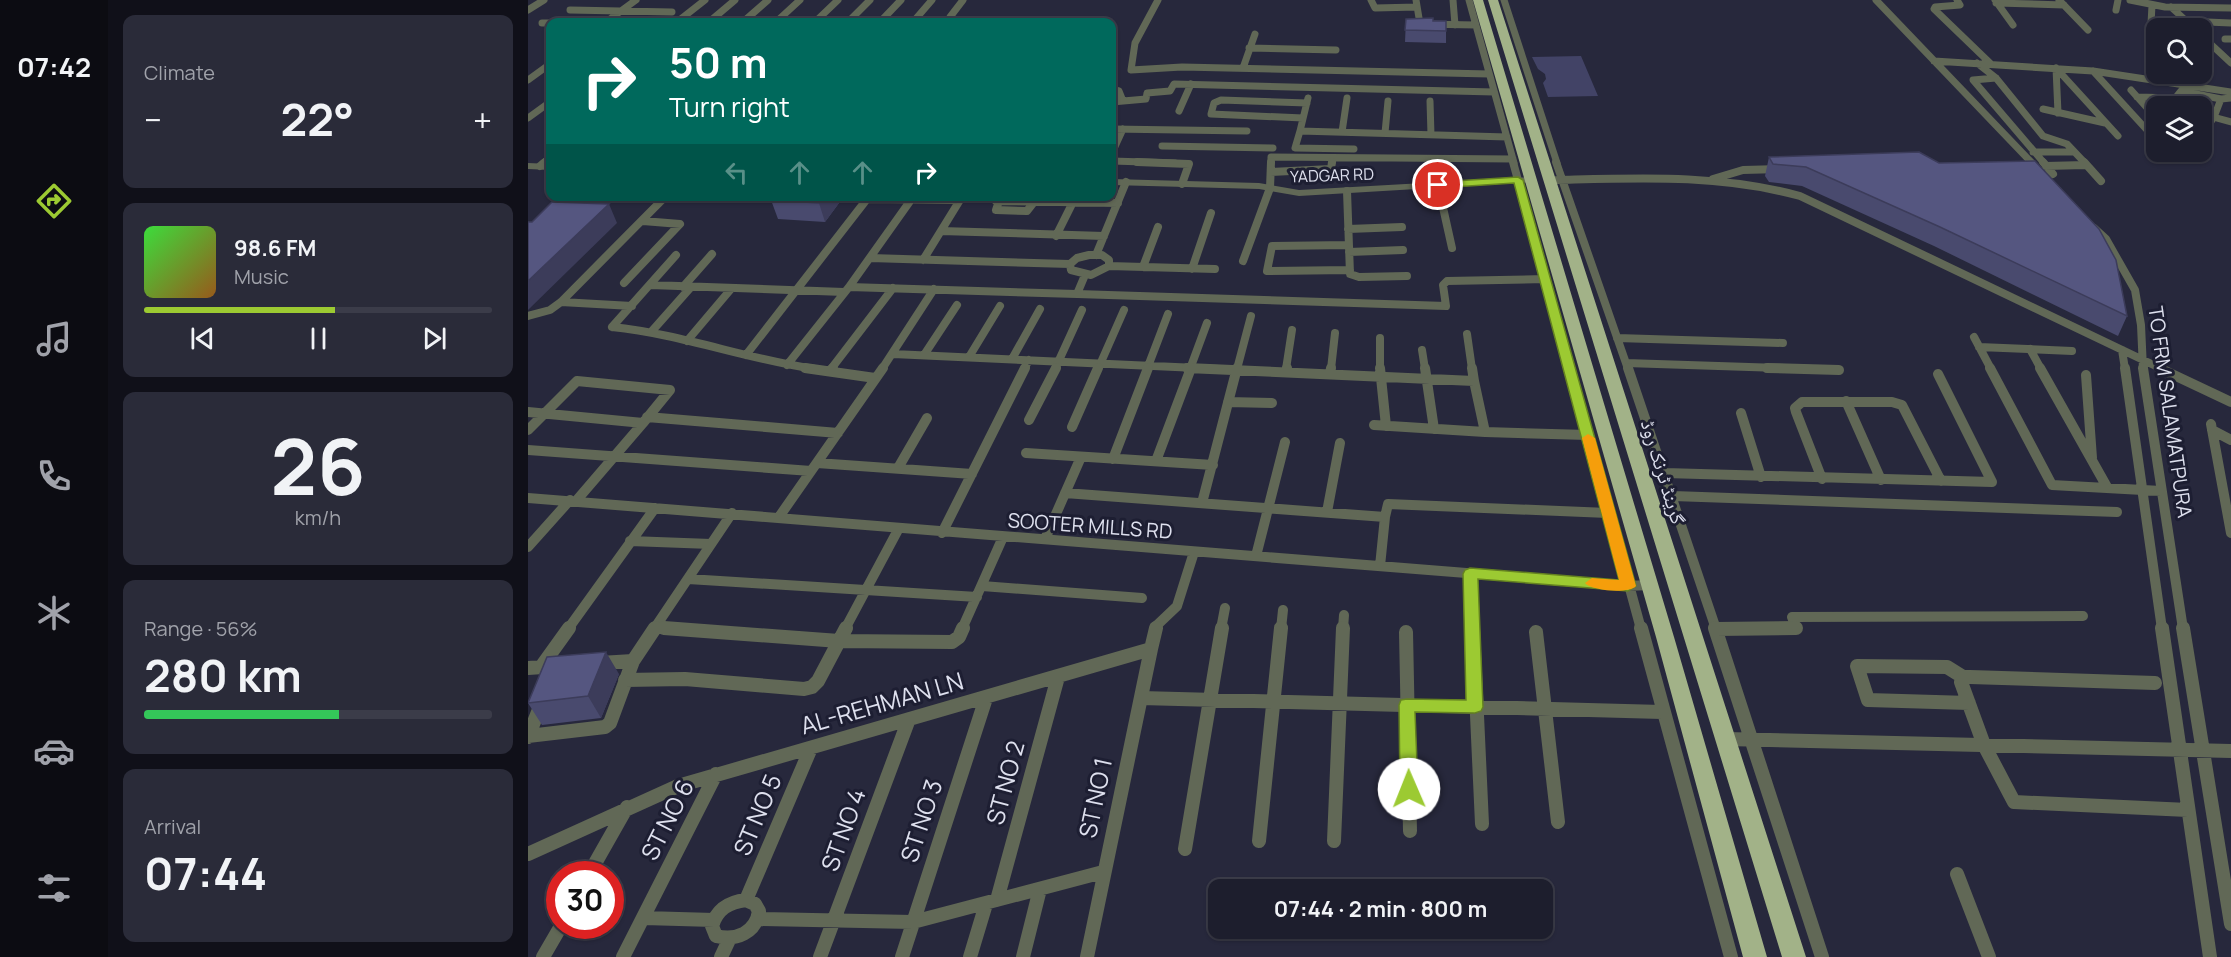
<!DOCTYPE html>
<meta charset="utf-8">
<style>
:root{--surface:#1d1e2d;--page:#2a2b39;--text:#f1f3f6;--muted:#a0a2aa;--line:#3b3c49;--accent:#9cca32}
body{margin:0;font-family:Manrope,"Noto Naskh Arabic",sans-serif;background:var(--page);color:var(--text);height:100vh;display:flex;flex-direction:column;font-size:22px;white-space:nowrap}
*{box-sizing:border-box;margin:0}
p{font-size:20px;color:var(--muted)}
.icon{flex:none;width:33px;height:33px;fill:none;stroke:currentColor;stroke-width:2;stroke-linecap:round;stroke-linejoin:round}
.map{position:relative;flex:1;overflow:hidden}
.panel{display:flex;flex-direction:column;gap:15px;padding:15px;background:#101019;width:420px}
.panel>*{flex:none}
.top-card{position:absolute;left:18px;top:18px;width:570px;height:183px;border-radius:12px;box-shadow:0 2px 4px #0004,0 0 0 2px var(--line);background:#00695c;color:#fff;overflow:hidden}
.controls{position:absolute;left:1618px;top:18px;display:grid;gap:12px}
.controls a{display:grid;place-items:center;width:66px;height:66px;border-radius:12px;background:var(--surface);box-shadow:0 2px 4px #0004,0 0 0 2px var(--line);font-size:30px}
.speed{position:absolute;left:18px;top:861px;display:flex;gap:12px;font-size:30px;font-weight:700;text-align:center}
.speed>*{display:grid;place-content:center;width:78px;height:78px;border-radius:50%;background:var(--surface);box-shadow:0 2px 4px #0004,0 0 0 2px var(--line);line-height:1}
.speed .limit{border:9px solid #d22;background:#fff;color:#111}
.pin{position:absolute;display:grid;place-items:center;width:51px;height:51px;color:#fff;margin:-26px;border:3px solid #fff;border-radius:50%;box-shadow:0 2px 6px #0007}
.me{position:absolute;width:66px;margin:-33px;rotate:359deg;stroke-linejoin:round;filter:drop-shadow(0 0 4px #0008)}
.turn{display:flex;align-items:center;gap:21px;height:126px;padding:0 24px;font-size:27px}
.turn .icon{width:78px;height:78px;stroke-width:2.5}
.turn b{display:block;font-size:42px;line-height:51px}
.lanes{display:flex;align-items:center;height:57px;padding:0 24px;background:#0003;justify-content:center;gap:30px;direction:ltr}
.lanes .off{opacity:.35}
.big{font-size:45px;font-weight:700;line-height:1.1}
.panel .tile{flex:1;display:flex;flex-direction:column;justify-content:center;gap:9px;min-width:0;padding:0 21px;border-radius:12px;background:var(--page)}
.panel .dial{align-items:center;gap:0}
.dial b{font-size:78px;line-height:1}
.song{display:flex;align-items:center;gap:18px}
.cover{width:72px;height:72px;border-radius:9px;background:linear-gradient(135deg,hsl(120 70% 55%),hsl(30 70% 35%))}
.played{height:6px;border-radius:3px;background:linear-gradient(90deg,var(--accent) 55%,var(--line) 55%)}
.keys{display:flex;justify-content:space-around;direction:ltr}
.heat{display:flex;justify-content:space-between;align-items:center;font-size:33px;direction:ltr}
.charge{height:9px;border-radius:4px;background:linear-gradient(90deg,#34c759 56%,var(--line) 0)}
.trip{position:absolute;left:680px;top:879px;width:345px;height:60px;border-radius:12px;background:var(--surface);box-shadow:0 2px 4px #0004,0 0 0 2px var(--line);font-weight:700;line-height:60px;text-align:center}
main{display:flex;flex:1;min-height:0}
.tab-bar{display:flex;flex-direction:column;width:108px;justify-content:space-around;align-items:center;background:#0c0c12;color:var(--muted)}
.tab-bar .icon{width:42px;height:42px}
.tab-bar .active{color:var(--accent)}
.tab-bar b{font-size:27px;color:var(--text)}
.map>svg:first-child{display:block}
.green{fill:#424366}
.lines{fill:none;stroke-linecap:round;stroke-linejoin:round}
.minor-far3{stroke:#616856;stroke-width:7}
.minor-far2{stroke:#616856;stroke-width:8}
.minor-far1{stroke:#616856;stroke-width:10}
.minor{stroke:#616856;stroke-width:14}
.tertiary{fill:#616856;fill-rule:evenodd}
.trunk{fill:#a2b288;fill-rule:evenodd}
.wall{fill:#494a6e}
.shaded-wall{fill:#3c3c5a}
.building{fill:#555680;stroke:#3c3c5a;stroke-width:1.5}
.route{fill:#9cca32;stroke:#658320;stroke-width:1.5}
.slow{fill:#f59e0b}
.labels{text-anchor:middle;stroke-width:6;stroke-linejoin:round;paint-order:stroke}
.far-street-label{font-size:16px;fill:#dee0ee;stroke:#1d1e32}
.street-label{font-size:20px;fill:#dee0ee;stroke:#1d1e32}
.near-street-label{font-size:24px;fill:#dee0ee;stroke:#1d1e32}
</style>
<main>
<nav class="tab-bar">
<b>07:42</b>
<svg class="icon active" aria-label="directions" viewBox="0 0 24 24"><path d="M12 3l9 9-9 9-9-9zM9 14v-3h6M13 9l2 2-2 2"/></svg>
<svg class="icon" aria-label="music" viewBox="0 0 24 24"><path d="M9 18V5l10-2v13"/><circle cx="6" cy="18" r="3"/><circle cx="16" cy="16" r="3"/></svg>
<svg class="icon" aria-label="phone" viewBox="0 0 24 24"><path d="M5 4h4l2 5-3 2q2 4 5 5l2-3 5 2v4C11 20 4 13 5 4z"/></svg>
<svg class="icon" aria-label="climate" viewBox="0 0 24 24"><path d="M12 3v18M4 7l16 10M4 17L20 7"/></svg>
<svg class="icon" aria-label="car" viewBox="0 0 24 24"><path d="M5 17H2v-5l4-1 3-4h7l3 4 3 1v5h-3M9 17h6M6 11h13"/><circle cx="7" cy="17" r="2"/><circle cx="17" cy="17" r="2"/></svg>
<svg class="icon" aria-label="filters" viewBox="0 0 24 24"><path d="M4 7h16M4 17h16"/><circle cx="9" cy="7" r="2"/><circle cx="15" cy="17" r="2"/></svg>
</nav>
<section class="panel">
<div class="tile"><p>Climate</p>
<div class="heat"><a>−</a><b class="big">22°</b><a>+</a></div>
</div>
<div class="tile">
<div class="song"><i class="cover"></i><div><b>98.6 FM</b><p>Music</p></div></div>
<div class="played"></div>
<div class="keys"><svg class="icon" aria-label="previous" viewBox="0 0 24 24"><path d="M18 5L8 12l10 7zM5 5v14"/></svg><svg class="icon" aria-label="pause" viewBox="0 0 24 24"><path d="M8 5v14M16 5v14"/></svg><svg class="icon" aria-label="next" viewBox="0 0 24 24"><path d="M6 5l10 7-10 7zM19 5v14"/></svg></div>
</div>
<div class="tile dial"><b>26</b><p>km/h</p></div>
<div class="tile"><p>Range · 56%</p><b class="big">280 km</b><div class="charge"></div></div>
<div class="tile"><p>Arrival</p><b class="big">07:44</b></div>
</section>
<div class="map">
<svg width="1703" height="957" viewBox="0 0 1703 957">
<rect width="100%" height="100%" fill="#27283c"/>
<path class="green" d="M1053 56 1070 96 1020 97 1015 83 1018 79 1017 74 1010 69 1004 57Z"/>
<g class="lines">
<path class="minor-far3" d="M630 0 607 43 603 70 654 67 961 74
M843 0 847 8 889 7
M888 0 892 24 948 25
M925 0 927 25
M941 0 986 163
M976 0 1029 163
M1348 0 1504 163
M1429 0 1432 5 1407 7 1406 9 1462 63
M1467 0 1485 25
M1531 0 1560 30
M1602 0 1637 7 1703 8
M1468 3 1536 5
M1643 7 1666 28
M0 10 16 0
M42 10 144 12
M1588 10 1590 0
M422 17 435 0
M78 22 108 0
M149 22 177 0
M181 22 207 0
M215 22 240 0
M248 22 272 0
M287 22 310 0
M320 22 342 0
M352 22 373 0
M385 22 404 0
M1679 22 1703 23
M14 23H22
M1623 24 1624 5
M1674 36 1703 63
M1697 39H1703
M721 48 808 50
M1406 61 1565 71 1703 92
M1449 63 1468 78 1515 136 1539 144 1557 163
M715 68 727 34
M1528 68 1590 136
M1528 68 1530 113
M1565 71 1629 141
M584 78 587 90 591 91 595 101
M1468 78 1445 80 1516 163
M0 80 22 64
M1603 90 1629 119
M1609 97 1648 98
M780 98 772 131 979 137
M902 101 903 135
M584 102 618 99 619 93 642 91 646 84 966 92
M1641 106 1653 91 1693 99 1703 98
M1515 109 1577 123
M651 111 663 84
M1674 114 1703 122
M0 118 22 102
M775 118 683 114 686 103 693 100 779 103
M584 129 719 131
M772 131 767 148 826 149
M814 132 819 98
M857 133 860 101
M1674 136 1686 117 1693 99
M634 146 745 148
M1505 152H1546
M584 153 595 129
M584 161 647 163
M15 163 22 158
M743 163V157L985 159
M804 163 805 158"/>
<path class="minor-far2" d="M609 162 661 164 654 184
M985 162 1042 369
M1028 162 1100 369
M1502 162 1511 171
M1515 162 1525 174 1515 176
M1556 162 1573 181
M12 166 17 162
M1518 166 1557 165
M743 172 803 169 804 162
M1185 179 1215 170 1252 169
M1029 180C1111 178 1192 174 1272 196L1634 369
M910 185 924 248
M819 191 822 274 831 277 879 276
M468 201 590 203
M471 201 468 210 499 211 506 202
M1566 228 1578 239 1607 290 1613 325 1615 369
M820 229 874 227
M413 231 576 236
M528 236 545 202
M821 245 744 246 739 271 822 270
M821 252 875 250
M561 255H574L581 260V266L563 275 543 270 542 264 549 258Z
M568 255 598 182
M342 258 542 264
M715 261 742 188 743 162
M581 266 687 269
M615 267 630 227
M664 269 683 213
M557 275 549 294 918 306 915 285 919 281 1017 279
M96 283 152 224 115 221
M122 285 316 292
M155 287 184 254
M321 287 385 197
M33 302 104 306
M0 316 22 310 33 302 138 196
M84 327C153 334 218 359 287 369
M84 327 148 255
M124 331 163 287
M939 334 944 369
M1446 337 1463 369
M852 338V369
M1089 338 1255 343
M159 341 203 289
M1451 347 1544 351
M1502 349 1513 369
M894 350 897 369
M1594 350 1597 369
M365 354 691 369
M218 355 339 199 432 200 395 260
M396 355 429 305
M441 357 472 306
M484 359 512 309
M1098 363 1285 369
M259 365 321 287 549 294
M303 369 365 288
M354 369 406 289
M496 369 501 360
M527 369 554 310
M570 369 596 310
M619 369 640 314
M662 369 679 323
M709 369 723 316
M758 369 764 330
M803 369 807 333"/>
<path class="minor-far1" d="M277 368 347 378
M659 368 946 381 957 432 1060 435
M852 368 858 426
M897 368 906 429
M944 368 946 381
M1042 368 1113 629
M1100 368 1188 629
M1239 368 1311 370
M1462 368 1524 485 1633 491
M1512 368 1579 487
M1597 368 1634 629
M1615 368 1655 629
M1631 368 1703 402
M302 371 305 368
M758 372 759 368
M802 374 803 368
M1558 375 1564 458
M1318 401 1353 480
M700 402 744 403
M0 412 115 423 48 501
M1213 413 1233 477
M119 417 310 433
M501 420 528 368
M1683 424 1703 533
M846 425 957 432
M544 427 570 368
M0 430 49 381 142 390 115 423
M1684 430 1703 440
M0 450 283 471
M498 453 685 465
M585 459 620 368
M628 461 663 368
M289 463 444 474
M370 468 399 418
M1137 473 1464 482 1410 374
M1294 479 1268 412 1267 408 1274 402H1364L1374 405 1413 481
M537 493 857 517 860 504 1080 513
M1145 496 1589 512
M0 498 1100 586 1121 585
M674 503 709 368
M799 512 812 443
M251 517 355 368
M414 533 497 368
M517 539 553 457
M102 541 183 544
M0 547 42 500
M728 556 757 442
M852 566 857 517
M942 574 945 629
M160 579 449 597
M454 586 614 598
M128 627 156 629
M40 629 127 508
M126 629 204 513
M317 629 371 528
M434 629 475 537
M628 629 629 625 649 606 666 552
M693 629 697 608
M753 629 755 610
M815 629 816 615
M1188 629 1268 628 1264 617 1555 616"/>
<path class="minor" d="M136 628 311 641 424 642 431 637 435 628
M945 628 954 824
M1113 628 1203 957
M1187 628 1294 957
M1634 628 1682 957
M1655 628 1703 924
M1188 629 1268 628
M878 632 882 831
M1008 632 1030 822
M72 663 105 661 127 628
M13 667 41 628
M0 668 30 666
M1435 677 1419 667 1329 666 1340 700 1441 703
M97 680 157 679 276 689 284 687 290 681 318 628
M1627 683 1442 677H1435L1433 682 1456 745 1486 802 1660 810
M613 698 1134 712
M0 736 77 727 82 723 105 661
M0 737 14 702
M1198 739 1703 751
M731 841 753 628
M806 841 815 628
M657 849 694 628
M0 854 150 786 623 649 628 628
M61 874 99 807
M1429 874 1461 957
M218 900 283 748
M218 900 227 904 231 911C228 933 208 941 188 936L184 926C189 909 201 902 218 900Z
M469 900 530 677
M116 918 186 920
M229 919 385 922 575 872
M15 957 33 926
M95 957 188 774
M193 957 201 940
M292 957 381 719
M374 957 458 698
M442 957 458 904
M495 957 512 889
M559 957 623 649"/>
<path class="tertiary" d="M0 163 22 164V170L0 169Z
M1004 177 1009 180 1007 182 771 196 731 189 584 185V179L731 183 771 190Z"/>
<path class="trunk" d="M945 0H955L1146 637 1239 957H1215L1128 637Z
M960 0H970L1278 957H1254Z"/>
</g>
<path class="wall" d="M878 19 918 21V43L877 42Z
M1391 152 1599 316 1590 336 1406 246 1274 186 1241 182 1237 176 1241 157Z
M246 196H314V199L297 222 250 219 243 200Z
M91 674 73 718 14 725 0 703Z"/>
<path class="shaded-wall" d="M296 196H314V199L297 222 291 203Z
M81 204 89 223 0 310V281Z
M78 652 91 674 73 718 60 696Z"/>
<path class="building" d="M905 18V21H918V31L877 30 878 19Z
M1391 152 1411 163 1507 161 1571 229 1588 260 1599 316 1412 227 1278 167 1245 164 1241 157Z
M246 196H296L291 203 243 200Z
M24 202 81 204 0 281V222H4Z
M78 652 60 696 0 703 19 657Z"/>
<path class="route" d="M990 177 995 180 1108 586 1100 591 950 579 955 707 953 711 947 713 887 712 890 789 887 794 881 796 875 794 872 789 871 705 873 700 879 699 938 700 935 574 937 570 942 568 1091 580 986 183 910 188 905 185 910 182Z"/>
<path class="slow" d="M1060 434 1067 438 1108 586C1102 594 1063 591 1057 583L1064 578 1091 580 1054 438Z"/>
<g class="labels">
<g class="far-street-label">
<text transform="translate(804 175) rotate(-2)" y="6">YADGAR RD</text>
</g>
<g class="street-label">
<text transform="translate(1642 412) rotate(82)" y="7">TO FRM SALAMATPURA</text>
<text transform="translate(1135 472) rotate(73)" y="7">گرینڈ ٹرنک روڈ</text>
<text transform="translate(562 526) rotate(4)" y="7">SOOTER MILLS RD</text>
</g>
<g class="near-street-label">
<text transform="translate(354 704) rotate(-16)" y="8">AL-REHMAN LN</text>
<text transform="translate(478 783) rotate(-75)" y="8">ST NO 2</text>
<text transform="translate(568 798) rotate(-78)" y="8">ST NO 1</text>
<text transform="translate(230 815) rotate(-67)" y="8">ST NO 5</text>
<text transform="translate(140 820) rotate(-63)" y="8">ST NO 6</text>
<text transform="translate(394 821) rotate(-72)" y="8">ST NO 3</text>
<text transform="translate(316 830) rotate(-70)" y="8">ST NO 4</text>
</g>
</g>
</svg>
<div class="controls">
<a><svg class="icon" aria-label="search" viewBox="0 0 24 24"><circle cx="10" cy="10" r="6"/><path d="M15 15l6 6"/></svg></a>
<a><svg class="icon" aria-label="layers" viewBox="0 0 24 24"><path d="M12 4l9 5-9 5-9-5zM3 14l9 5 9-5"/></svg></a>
</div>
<div class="speed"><div class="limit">30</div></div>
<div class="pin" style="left:910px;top:185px;background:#d93025"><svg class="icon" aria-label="arrive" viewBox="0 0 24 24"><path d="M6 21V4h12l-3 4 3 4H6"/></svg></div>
<svg class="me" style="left:881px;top:789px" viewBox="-20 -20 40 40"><circle r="19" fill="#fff"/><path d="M0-13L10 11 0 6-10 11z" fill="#9cca32"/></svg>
<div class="trip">07:44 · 2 min · 800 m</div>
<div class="top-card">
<div class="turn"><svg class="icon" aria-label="right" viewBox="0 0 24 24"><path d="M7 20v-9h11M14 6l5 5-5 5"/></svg><div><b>50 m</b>Turn right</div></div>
<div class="lanes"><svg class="icon off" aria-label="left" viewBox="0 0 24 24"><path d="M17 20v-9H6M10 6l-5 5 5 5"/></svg><svg class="icon off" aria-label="ahead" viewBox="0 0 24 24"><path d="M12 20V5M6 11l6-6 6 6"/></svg><svg class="icon off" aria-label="ahead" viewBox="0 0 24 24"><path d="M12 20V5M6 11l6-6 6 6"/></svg><svg class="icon" aria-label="right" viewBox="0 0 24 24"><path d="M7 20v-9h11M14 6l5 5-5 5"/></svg></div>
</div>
</div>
</main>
